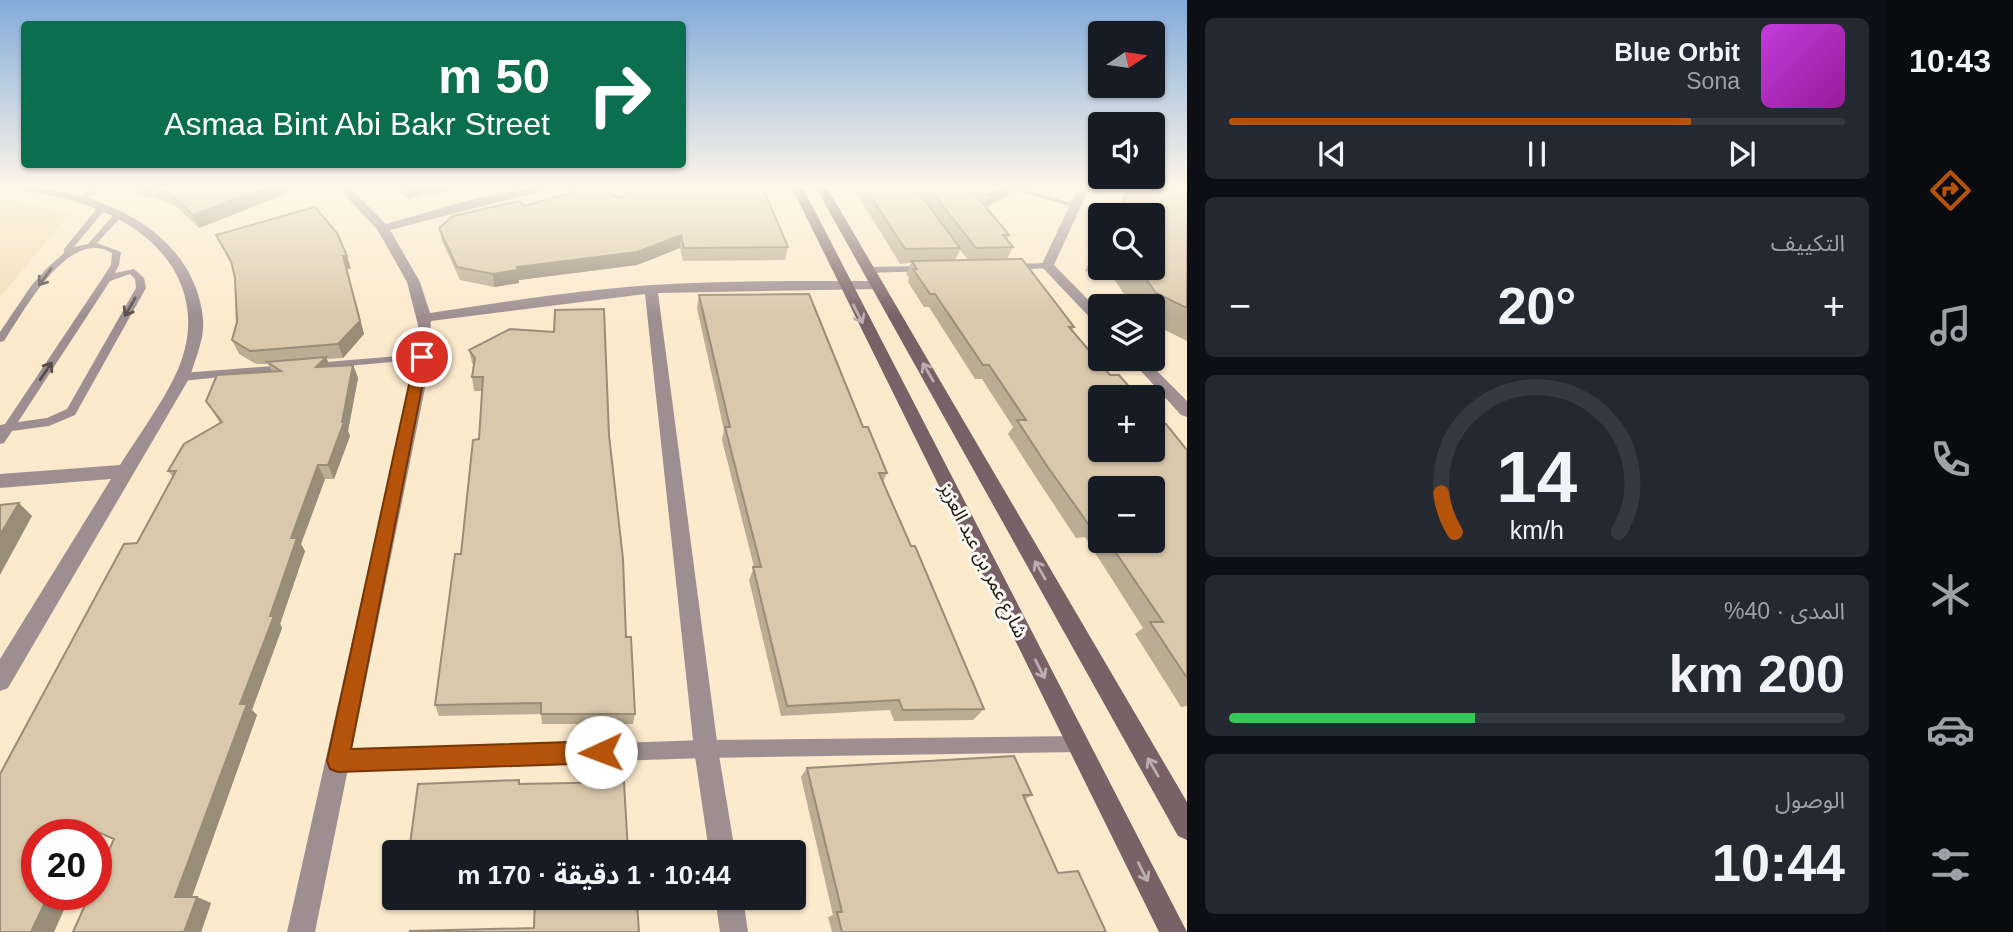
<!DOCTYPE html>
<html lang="ar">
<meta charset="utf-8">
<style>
:root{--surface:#171b24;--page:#242831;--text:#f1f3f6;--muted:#9ea1a6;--line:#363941;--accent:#b45309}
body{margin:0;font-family:Helvetica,"Noto Sans Arabic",sans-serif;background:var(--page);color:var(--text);direction:rtl;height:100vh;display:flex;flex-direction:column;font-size:26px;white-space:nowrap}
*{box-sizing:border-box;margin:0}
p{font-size:23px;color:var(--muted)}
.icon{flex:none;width:38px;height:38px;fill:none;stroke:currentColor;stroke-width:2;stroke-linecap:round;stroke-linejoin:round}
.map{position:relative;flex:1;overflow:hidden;direction:ltr}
.details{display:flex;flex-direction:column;gap:18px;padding:18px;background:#0d0f14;width:700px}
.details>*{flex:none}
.top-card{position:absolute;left:21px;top:21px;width:665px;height:147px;border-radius:7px;box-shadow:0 2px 5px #0004;direction:rtl;background:#0b6e4f;color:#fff;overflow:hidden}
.needle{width:46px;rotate:77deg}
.buttons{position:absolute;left:1088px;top:21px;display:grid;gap:14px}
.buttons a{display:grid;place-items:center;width:77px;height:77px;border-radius:7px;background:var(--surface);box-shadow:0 2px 5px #0004;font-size:35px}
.speed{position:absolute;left:21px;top:819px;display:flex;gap:14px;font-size:35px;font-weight:700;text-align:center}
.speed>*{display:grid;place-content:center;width:91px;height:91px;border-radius:50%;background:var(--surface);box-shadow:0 2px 5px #0004;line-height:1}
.speed .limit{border:10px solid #d22;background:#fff;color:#111}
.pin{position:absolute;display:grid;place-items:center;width:60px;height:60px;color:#fff;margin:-30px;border:4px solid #fff;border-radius:50%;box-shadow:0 2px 7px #0007}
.me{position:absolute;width:77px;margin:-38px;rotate:268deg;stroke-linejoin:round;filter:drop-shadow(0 0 5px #0008)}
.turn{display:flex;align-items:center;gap:24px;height:147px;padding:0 21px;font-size:32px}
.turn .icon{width:91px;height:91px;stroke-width:2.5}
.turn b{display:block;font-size:49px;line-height:60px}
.big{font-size:52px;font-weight:700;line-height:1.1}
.details .tile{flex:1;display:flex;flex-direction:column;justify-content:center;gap:10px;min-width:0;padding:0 24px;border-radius:10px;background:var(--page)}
.details .dial{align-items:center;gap:0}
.dial svg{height:182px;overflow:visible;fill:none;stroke:var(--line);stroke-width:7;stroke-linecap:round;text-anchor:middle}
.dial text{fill:var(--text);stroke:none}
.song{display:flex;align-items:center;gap:21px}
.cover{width:84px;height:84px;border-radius:10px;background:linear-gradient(135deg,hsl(290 70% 55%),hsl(300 70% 35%))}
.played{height:7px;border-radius:4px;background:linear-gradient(90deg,var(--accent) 75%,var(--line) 75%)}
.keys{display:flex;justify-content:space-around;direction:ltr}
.heat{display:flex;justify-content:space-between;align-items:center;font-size:38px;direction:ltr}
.charge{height:10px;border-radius:5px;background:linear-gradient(90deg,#34c759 40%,var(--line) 0)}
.trip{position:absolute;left:382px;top:840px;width:424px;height:70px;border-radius:7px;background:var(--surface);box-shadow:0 2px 5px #0004;font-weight:700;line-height:70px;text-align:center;direction:rtl}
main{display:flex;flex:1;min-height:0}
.tab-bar{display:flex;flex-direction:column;width:126px;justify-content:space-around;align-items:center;background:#090b0e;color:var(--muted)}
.tab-bar .icon{width:49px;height:49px}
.tab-bar .current{color:var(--accent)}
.tab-bar b{font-size:32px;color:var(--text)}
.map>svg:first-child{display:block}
.built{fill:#f3ddb9}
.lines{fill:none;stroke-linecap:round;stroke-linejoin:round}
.lane{fill:#9e8e92;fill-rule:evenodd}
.street{fill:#9e8e92;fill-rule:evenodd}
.secondary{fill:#786267;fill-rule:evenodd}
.wall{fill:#bbac94;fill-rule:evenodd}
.shaded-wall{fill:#998c78}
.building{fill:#dac8ac;stroke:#998c78;stroke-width:2}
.oneway{stroke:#574d48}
.oneway2{stroke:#baaeae}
.route{fill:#b45309;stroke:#753606;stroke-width:2}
.labels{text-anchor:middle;stroke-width:6;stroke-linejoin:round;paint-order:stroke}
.street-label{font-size:19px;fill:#1d170c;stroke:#fdf9f4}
</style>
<main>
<nav class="tab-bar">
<b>10:43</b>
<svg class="icon current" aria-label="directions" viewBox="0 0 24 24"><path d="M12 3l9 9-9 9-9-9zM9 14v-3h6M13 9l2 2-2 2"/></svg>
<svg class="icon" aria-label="music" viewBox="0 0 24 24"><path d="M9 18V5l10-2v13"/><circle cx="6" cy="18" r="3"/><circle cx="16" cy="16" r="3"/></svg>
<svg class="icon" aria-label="phone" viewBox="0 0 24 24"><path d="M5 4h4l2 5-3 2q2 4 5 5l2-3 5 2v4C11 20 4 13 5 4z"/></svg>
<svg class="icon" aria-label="climate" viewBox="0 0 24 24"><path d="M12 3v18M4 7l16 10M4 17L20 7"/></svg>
<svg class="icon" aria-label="car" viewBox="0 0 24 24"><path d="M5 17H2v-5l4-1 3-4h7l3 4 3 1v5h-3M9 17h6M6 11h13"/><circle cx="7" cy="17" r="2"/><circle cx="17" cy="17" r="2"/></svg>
<svg class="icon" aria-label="filters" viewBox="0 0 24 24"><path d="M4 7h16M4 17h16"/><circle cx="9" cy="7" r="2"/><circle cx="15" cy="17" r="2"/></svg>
</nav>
<section class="details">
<div class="tile">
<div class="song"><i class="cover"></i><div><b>Blue Orbit</b><p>Sona</p></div></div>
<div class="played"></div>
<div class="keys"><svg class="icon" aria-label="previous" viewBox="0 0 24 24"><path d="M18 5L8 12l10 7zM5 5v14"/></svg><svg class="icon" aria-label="pause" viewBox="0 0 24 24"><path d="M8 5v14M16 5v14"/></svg><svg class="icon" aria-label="next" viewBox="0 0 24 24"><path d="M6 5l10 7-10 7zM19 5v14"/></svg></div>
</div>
<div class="tile"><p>التكييف</p>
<div class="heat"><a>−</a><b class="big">20°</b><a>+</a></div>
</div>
<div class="tile dial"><svg viewBox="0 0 100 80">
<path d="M14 69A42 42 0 1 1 86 69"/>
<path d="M14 69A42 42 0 0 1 8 52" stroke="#b45309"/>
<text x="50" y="56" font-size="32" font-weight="700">14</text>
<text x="50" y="72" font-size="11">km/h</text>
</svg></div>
<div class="tile"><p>المدى · 40%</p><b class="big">200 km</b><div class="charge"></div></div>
<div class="tile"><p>الوصول</p><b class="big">10:44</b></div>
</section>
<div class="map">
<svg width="1187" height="932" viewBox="0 0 1187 932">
<rect width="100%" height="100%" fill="#fceacd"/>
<path class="built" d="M0 199 38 205 69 214 0 297Z"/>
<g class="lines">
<path class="lane" d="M99 186H109L82 201 75 199Z
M1001 186H1014L1081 206 1077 208Z
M99 206 106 208 74 247 88 244 115 213H121V217L97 243 121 252 119 265 115 273 134 269 144 278 146 288 75 415 49 426 12 431 4 443 0 444V425L5 424 102 279 111 265 112 253C108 251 102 248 97 248 59 245 22 314 4 341L0 342V332L31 286 46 269 64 253V249ZM130 274 135 279 136 288 67 409 47 418 18 422 110 281Z
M1047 263 1050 264V268L1013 270 1009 267 1013 264Z
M924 266 928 269 927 271 868 273 864 270 868 267Z
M422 354 426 355V359L314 369 309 366 314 363Z
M285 365 290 368 289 370 182 381 177 377 182 373Z
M1078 736 1084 738 1086 744 1084 750 1078 752 706 758 338 770 332 767 329 761 332 755 338 752 706 740Z"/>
<path class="street" d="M8 186C90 186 194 226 203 319 205 339 195 359 190 377L8 688 0 691V659L111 479 0 488V474L120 465C138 436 159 408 174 378 211 304 172 240 101 211 83 203 63 198 44 194 32 192 18 192 8 186Z
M336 186H348L386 224C442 209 502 186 561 186L390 230 420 282 430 313C504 302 578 290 653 285 728 280 803 281 878 281L885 285 878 289 658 293 718 749 735 852H709L694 749 645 294 431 321 427 378 315 932H287L411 378 418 325 407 282 377 229Z
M1079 186H1090L1054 265 1101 313V325L1096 324 1041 266Z
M1130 359H1145L1187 401V417L1181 415Z
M715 898H743L748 932H720Z"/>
<path class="secondary" d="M791 186H802L1187 932H1159Z
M815 186H826L1187 802V840L1178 836Z"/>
</g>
<path class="wall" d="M117 186H285L288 193 199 228 177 207 152 196 146 198Z
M391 186H464L431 196 427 193 408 199Z
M567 186H595L619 198 788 247 785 260 683 261 680 248 637 265 519 280V283L494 287 460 280 442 241 439 228 571 193Z
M852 186H1016L1013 192 986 207 1009 235 1007 240 1013 247 1007 259 1074 327 1072 331 1110 375 1187 450V706L1181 707 1135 634 1143 628 1085 537 1076 538 1037 479 1008 434 1013 427 982 379H975L929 307H924L908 282 909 278 906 274 911 263 900 264ZM960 250 968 260H955ZM1101 488 1153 541H1101Z
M1128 186H1187V341L1153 324V306H1132L1114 279 1085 271 1095 249 1101 240V268H1153V215H1114Z
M315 207 337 233 347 256 351 269H347L364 334 343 358 327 359 330 367 353 365 358 378 348 431 350 436 334 479H325L301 544 305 551 280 624 282 628 252 710 257 715 192 897H197L211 903 201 932H73L90 894H96V880L114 839 100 833 96 840V835H37V894H71L54 932H0V774L124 544 137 543 173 477 168 471 184 444 220 423 206 401 217 375 272 371 268 364H256L239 354 232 340 237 322 235 278 232 266 216 235Z
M699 295 863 427 887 473 883 482 984 709 973 720 894 721 890 710 781 716 749 580 754 567 722 440 724 430 697 308Z
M469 350 609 435 626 637 635 714 633 724H542L541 714 439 716 435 705 461 554 479 439 482 391H474L472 377 474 366 472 363Z
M807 768 1032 795 1024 800 1058 873 1106 932H832L828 917 833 915 801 777Z"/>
<path class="shaded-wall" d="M140 186H147L152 196 146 198Z
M270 186H285L288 193 199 228 193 215Z
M426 186 427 193 408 199 405 187Z
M429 186H464L431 196Z
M1006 186H1016L1013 192 983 209 990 195Z
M681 235 680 248 637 265 519 280V283L494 287 493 274 517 267Z
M343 256H347L351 269H347L364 334 343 358 338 344Z
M326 357 331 370 316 367Z
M353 365 358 378 348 431 350 436 334 479 328 465 342 422Z
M318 465 325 479 301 544 305 551 280 624 282 628 252 710 257 715 190 902 175 897 270 616 291 538Z
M19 503 32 516 0 575V535Z
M82 825 100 833 96 840V835H78Z
M49 894H71L54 932H31Z
M197 897 211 903 201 932H184Z"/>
<path class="building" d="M152 186H270L193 215 171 195Z
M574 186H595L619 198 639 186H762L788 247 684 248 681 235 637 252 517 267 518 270 493 274 457 267 439 228 453 216 519 201 524 206 577 191Z
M864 186H914L960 248 905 249Z
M927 186H1006L990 195 975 194 1009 235H1003L1013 247 976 248Z
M1131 186H1187V308L1156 293 1138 268H1153V215H1118Z
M315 207 337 233 347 256H343L360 321 338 344 250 351 232 340 237 322 235 278 231 261 216 235Z
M1022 259 1074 327H1069L1110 375H1119L1138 397H1101V450H1153V415L1161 424H1166L1187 450V678L1150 622H1163L1108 541H1153V488H1101V530L1097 524 1089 525 1047 466 1017 420H1026L989 365H983L935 294H930L913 269H917L912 261Z
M809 294 863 427H868L887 473H879L911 546H915L984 709 903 710 899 700 787 706 753 567H761L725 427H730L699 295Z
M604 309 609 435 623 559 626 637H631L635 714H541V703L435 705 455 554H461L473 440 479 439 483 377H472L475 358 469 350 510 329 554 332 555 310Z
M326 357 316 367 353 365 342 422H344L328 465H318L291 538H297L270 616H274L240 704H247L175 897H197L184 932H73L90 894H96V880L114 839 82 825 78 835H37V894H49L31 932H0V774L124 544 137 543 176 471H168L184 444 222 422 206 401 217 375 281 371 267 362Z
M19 503 0 535V505Z
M1014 756 1032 795H1023L1058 873 1078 871 1106 932H842L837 912H842L807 768Z
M519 780V784L624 782 628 852H409L418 784Z
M535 898H630L631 903H637L639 932H410V931L534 928Z"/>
<defs><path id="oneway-shaft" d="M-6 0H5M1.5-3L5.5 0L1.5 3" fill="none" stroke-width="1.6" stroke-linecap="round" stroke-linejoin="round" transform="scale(1.75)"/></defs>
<g class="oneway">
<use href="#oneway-shaft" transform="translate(45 277) rotate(126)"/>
<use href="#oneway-shaft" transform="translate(130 307) rotate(120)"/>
<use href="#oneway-shaft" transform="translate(46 371) rotate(-56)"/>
</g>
<g class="oneway2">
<use href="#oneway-shaft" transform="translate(858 314) rotate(63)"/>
<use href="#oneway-shaft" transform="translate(928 372) rotate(-120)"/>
<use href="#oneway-shaft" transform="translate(1040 570) rotate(-120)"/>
<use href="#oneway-shaft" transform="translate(1040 669) rotate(63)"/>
<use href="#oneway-shaft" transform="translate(1153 767) rotate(-120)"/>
<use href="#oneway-shaft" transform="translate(1143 872) rotate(63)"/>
</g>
<linearGradient id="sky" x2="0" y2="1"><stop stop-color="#82abda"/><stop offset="0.59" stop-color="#fef6e8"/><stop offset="1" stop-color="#fef6e8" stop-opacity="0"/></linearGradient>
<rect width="1187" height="317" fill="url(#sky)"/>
<path class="route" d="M422 353 428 357 351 749 601 741 608 744 612 752 608 760 601 763 338 772 330 769 327 761 415 357Z"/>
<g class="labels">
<g class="street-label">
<text transform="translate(984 560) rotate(63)" y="7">شارع عمر بن عبد العزيز</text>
</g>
</g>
</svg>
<div class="buttons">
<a><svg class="needle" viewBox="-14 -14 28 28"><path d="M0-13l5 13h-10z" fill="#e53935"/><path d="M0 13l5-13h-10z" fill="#9ea1a6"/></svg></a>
<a><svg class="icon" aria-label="sound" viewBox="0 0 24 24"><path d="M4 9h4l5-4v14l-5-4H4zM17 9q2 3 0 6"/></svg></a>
<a><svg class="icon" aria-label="search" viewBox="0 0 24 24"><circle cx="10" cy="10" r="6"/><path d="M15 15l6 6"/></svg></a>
<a><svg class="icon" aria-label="layers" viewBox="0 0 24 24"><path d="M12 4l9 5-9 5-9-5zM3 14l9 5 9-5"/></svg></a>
<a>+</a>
<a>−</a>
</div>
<div class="speed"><div class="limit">20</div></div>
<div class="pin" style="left:422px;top:357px;background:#d93025"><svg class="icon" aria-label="arrive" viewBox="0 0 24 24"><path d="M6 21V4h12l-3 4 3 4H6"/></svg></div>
<svg class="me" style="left:601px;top:752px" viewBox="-20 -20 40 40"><circle r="19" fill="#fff"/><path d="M0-13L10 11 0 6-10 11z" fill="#b45309"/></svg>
<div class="trip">10:44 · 1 دقيقة · 170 m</div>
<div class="top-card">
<div class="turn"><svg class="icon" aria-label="right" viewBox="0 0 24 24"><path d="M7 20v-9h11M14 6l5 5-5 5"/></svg><div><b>50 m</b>Asmaa Bint Abi Bakr Street</div></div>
</div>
</div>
</main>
